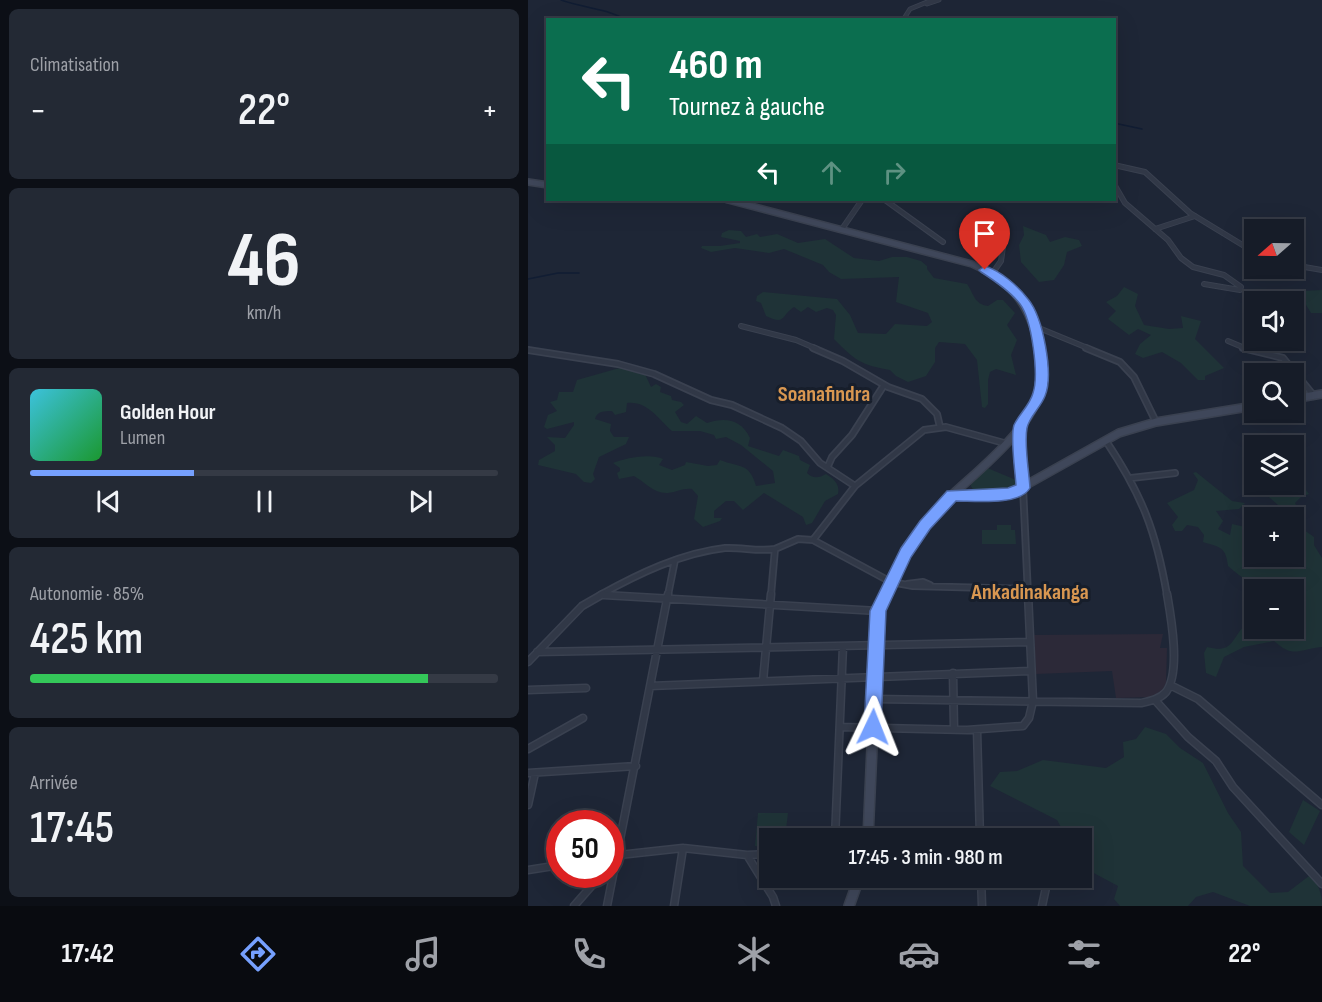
<!DOCTYPE html>
<html lang="fr">
<meta charset="utf-8">
<style>
:root{--surface:#161c28;--page:#232934;--text:#f1f3f6;--muted:#9ea1a8;--line:#353a45;--accent:#76a0fe}
body{margin:0;font-family:"Sofia Sans Condensed",sans-serif;background:var(--page);color:var(--text);height:100vh;display:flex;flex-direction:column;font-size:22px;white-space:nowrap}
*{box-sizing:border-box;margin:0}
p{font-size:20px;color:var(--muted)}
.icon{flex:none;width:33px;height:33px;fill:none;stroke:currentColor;stroke-width:2;stroke-linecap:round;stroke-linejoin:round}
.map{position:relative;flex:1;overflow:hidden}
.side{display:flex;flex-direction:column;gap:9px;padding:9px;background:#0c0f16;width:528px}
.side>*{flex:none}
.top-card{position:absolute;left:18px;top:18px;width:570px;height:183px;border-radius:0px;box-shadow:0 6px 24px #0002,0 0 0 2px var(--line);background:#0b6e4f;color:#fff;overflow:hidden}
.needle{width:39px;rotate:250deg}
.fabs{position:absolute;left:716px;top:219px;display:grid;gap:12px}
.fabs a{display:grid;place-items:center;width:60px;height:60px;border-radius:0px;background:var(--surface);box-shadow:0 6px 24px #0002,0 0 0 2px var(--line);font-size:30px}
.speed{position:absolute;left:18px;top:810px;display:flex;gap:12px;font-size:30px;font-weight:700;text-align:center}
.speed>*{display:grid;place-content:center;width:78px;height:78px;border-radius:50%;background:var(--surface);box-shadow:0 6px 24px #0002,0 0 0 2px var(--line);line-height:1}
.speed .limit{border:9px solid #d22;background:#fff;color:#111}
.pin{position:absolute;display:grid;place-items:center;width:51px;height:51px;color:#fff;margin:-62px -26px;border-radius:50% 50% 50% 0;rotate:-45deg;box-shadow:0 0 6px #0007}
.pin .icon{rotate:45deg}
.me{position:absolute;width:66px;margin:-33px;rotate:2deg;stroke-linejoin:round;filter:drop-shadow(0 0 4px #0008)}
.turn{display:flex;align-items:center;gap:21px;height:126px;padding:0 24px;font-size:27px}
.turn .icon{width:78px;height:78px;stroke-width:2.5}
.turn b{display:block;font-size:42px;line-height:51px}
.lanes{display:flex;align-items:center;height:57px;padding:0 24px;background:#0003;justify-content:center;gap:30px;direction:ltr}
.lanes .off{opacity:.35}
.big{font-size:45px;font-weight:600;line-height:1.1}
.side .tile{flex:1;display:flex;flex-direction:column;justify-content:center;gap:9px;min-width:0;padding:0 21px;border-radius:9px;background:var(--page)}
.side .dial{align-items:center;gap:0}
.dial b{font-size:78px;line-height:1}
.song{display:flex;align-items:center;gap:18px}
.cover{width:72px;height:72px;border-radius:9px;background:linear-gradient(135deg,hsl(190 70% 55%),hsl(130 70% 35%))}
.played{height:6px;border-radius:3px;background:linear-gradient(90deg,var(--accent) 35%,var(--line) 35%)}
.keys{display:flex;justify-content:space-around;direction:ltr}
.heat{display:flex;justify-content:space-between;align-items:center;font-size:33px;direction:ltr}
.charge{height:9px;border-radius:4px;background:linear-gradient(90deg,#34c759 85%,var(--line) 0)}
.trip{position:absolute;left:231px;top:828px;width:333px;height:60px;border-radius:0px;background:var(--surface);box-shadow:0 6px 24px #0002,0 0 0 2px var(--line);font-weight:600;line-height:60px;text-align:center}
.tab-bar{display:flex;height:96px;justify-content:space-around;align-items:center;background:#090b10;color:var(--muted)}
.tab-bar .icon{width:42px;height:42px}
.tab-bar .selected{color:var(--accent)}
.tab-bar b{font-size:27px;color:var(--text)}
main{display:flex;flex:1;min-height:0}
.map>svg:first-child{display:block}
.medical{fill:#2c2938}
.green{fill:#1f3337}
.lines{fill:none;stroke-linecap:round;stroke-linejoin:round}
.stream{stroke:#111d33;stroke-width:1.5}
.street-far3-casing{stroke:#3a4150;stroke-width:5}
.street-far2-casing{stroke:#3a4150;stroke-width:6}
.street-far1-casing{stroke:#3a4150;stroke-width:8}
.street-casing{stroke:#3a4150;stroke-width:9}
.secondary-far2-casing{stroke:#3a4150;stroke-width:8}
.secondary-far1-casing{stroke:#3a4150;stroke-width:10}
.secondary-casing{stroke:#3a4150;stroke-width:12}
.street-far3{stroke:#313847;stroke-width:3}
.street-far2{stroke:#313847;stroke-width:4}
.street-far1{stroke:#313847;stroke-width:4.5}
.street{stroke:#313847;stroke-width:6}
.secondary-far2{stroke:#3f475a;stroke-width:5}
.secondary-far1{stroke:#3f475a;stroke-width:7}
.secondary{stroke:#3f475a;stroke-width:9}
.route{fill:#76a0fe;stroke:#4d68a5;stroke-width:1.5}
.labels{text-anchor:middle;stroke-width:6;stroke-linejoin:round;paint-order:stroke}
.district-label{font-size:22px;font-weight:bold;fill:#d99751;stroke:#171e2b}
</style>
<main>
<section class="side">
<div class="tile"><p>Climatisation</p>
<div class="heat"><a>−</a><b class="big">22°</b><a>+</a></div>
</div>
<div class="tile dial"><b>46</b><p>km/h</p></div>
<div class="tile">
<div class="song"><i class="cover"></i><div><b>Golden Hour</b><p>Lumen</p></div></div>
<div class="played"></div>
<div class="keys"><svg class="icon" aria-label="previous" viewBox="0 0 24 24"><path d="M18 5L8 12l10 7zM5 5v14"/></svg><svg class="icon" aria-label="pause" viewBox="0 0 24 24"><path d="M8 5v14M16 5v14"/></svg><svg class="icon" aria-label="next" viewBox="0 0 24 24"><path d="M6 5l10 7-10 7zM19 5v14"/></svg></div>
</div>
<div class="tile"><p>Autonomie · 85%</p><b class="big">425 km</b><div class="charge"></div></div>
<div class="tile"><p>Arrivée</p><b class="big">17:45</b></div>
</section>
<div class="map">
<svg width="794" height="906" viewBox="0 0 794 906">
<rect width="100%" height="100%" fill="#1e2636"/>
<path class="medical" d="M635 634 632 648H639L638 683 635 689 625 697 588 698 584 671 508 674 506 635Z"/>
<path class="green" d="M495 226 518 235 522 242 537 237 551 240 554 246 539 252 536 265 526 280 511 282 493 262 491 245 496 235Z
M201 230 213 231 218 237 229 234 232 237 249 234 270 243 297 239 326 258 351 261 364 257H379L393 261 399 266V269L406 278 439 284C446 294 446 304 460 306L469 300H475L487 313 479 325 489 340 483 355 488 375 468 369 462 372 460 380V404L457 408 454 407 449 360 437 344 411 342 407 348V362L398 376 380 382 368 376 362 370C332 365 327 360 306 339L308 315 305 310 299 308 288 312 280 307 273 312 266 307C253 315 258 326 238 316L233 303 228 301 229 296 235 292 309 299 322 315 330 333 358 334 367 324 399 326 404 322 400 313 368 302 371 277 313 279 301 272 295 265 256 249 241 253 207 248 183 252 173 248 174 246H192L212 243V241L193 237 194 233Z
M596 287 610 294 607 306 616 325 641 329 655 328 653 316 673 321 667 339 696 368 677 376V380H670L653 363 634 352 615 358 607 354 612 344 623 335 610 329 601 335 580 319 588 311 578 302 589 296Z
M794 290V313H783L772 295 773 291Z
M95 367 117 374 123 387 128 384 133 387 132 392 143 396 144 400 153 402 156 405 147 412 153 422 159 424 168 416 179 423C197 417 213 419 222 438L220 446 251 456 255 450 271 456 272 460 282 465 279 473C285 479 291 478 298 474 306 479 312 484 310 494L297 501 284 523 278 525 275 517 236 493 215 510 206 501H198L186 511V518H194L192 521 175 527 166 519 170 496 164 489C155 488 149 492 140 493 126 494 117 482 106 476L91 479 89 473 92 471V468L85 463C97 458 123 453 135 459L131 465 144 470 157 465 158 462 180 466 189 465 192 460C212 468 221 462 228 486L247 483 245 471 213 445 198 437 188 439 186 435 172 431H144C130 419 120 401 99 403L98 412 87 415 84 411C76 411 69 411 67 419L83 424 82 431 86 437H101L98 444 71 457 65 474 67 479 63 483 56 482 48 474 10 465 11 460 27 451V445L19 437 37 438 46 425V422L19 429 16 427 20 415 29 411 22 402 29 400 31 392H45L49 380Z
M457 467 488 480V486L467 492H446L441 482Z
M668 472 704 501 717 503 711 509 688 511 695 521 690 529 702 535 704 524 726 529V556H765V552H767L765 518 751 517 750 505 727 485 765 484 775 486 781 494 773 497 767 503 771 511 768 517 772 527 786 537V545L794 558V647C770 649 766 659 746 641L716 647 696 657 688 677 678 673 676 653 679 647C703 653 702 643 715 627L765 628V622L768 620 765 590C737 590 721 585 700 566 698 547 692 547 675 542L676 535 670 527 659 525 654 531H647L644 525 650 517 639 503 666 490 670 480 665 473Z
M469 525H483V530H487L488 544H454V530H469Z
M617 727 638 734 652 748 675 763 700 813 713 832 715 866 742 893 760 892 781 876C791 882 794 895 794 906H722L685 892 668 897 660 906H592L586 899 590 886 562 871 554 862V838H539L529 820 462 786 472 772 489 771 515 760 578 768 596 757 595 742 608 739Z
M775 800 792 811 776 845 761 832Z
M230 813H260L257 838H242L241 847 227 846Z"/>
<g class="lines">
<path class="stream" d="M33 0C55 8 78 8 98 20
M586 123 614 129
M0 279 30 273H51"/>
<defs>
<path id="street-far3" d="M399 4 411 0
M375 20 382 9 404 0"/>
<path id="street-far2" d="M586 165 617 172 662 213 726 252
M586 184 597 203 640 240 653 258 665 267 696 275 713 287 712 290 676 284
M357 200 415 242
M314 229 334 200
M627 229 667 216
M765 265 794 270
M464 274 473 261 475 247
M213 326 268 340 289 349
M506 326 562 349
M700 341 719 349"/>
<path id="street-far1" d="M285 348 315 361 360 387 394 399 409 414 412 427
M558 348 592 362 606 377 628 422
M715 348 755 358 786 396
M0 350 90 364 126 374 183 400 204 405 254 428 273 441 292 463 327 486
M578 441C614 495 628 531 639 595
M300 466 304 457 324 435 356 385
M603 478 647 473
M495 487 500 595
M285 540 327 486 396 430 418 427 476 443
M379 584 395 582 402 585
M72 595C110 574 153 553 197 548 214 547 230 552 247 549
M76 595H84
M140 595 147 560
M243 595 247 549 270 539 285 540 363 582 385 586 500 589"/>
<path id="street" d="M76 595 350 611
M9 652 502 642
M0 662 54 606 75 594
M425 673 426 729
M235 681 243 594
M642 685 670 699 794 805
M122 686 503 671
M0 690 58 688
M346 699 613 703C622 701 632 699 638 692 653 672 643 617 639 594
M627 700 660 737 688 761 705 787 794 884
M312 727 439 730 495 726 501 718 505 701 500 594
M449 730 452 838
M0 749 55 718
M0 773 108 766
M0 805 7 773
M307 838 315 646
M219 855 245 897 248 906
M82 856 155 848 219 855 242 854
M82 864 89 857
M0 870 32 865
M453 878 454 906
M46 906 74 874
M79 906 140 594
M146 906 155 848
M514 906 519 883 517 878"/>
<path id="secondary-far2" d="M0 182 20 185
M200 200 444 264C486 284 501 305 511 349"/>
<path id="secondary-far1" d="M765 399 794 394
M492 427 495 487
M424 495C455 466 513 422 515 375 515 366 513 357 511 348
M357 595 378 552 397 525 424 495 482 494 591 433 628 422 726 406"/>
<path id="secondary" d="M340 838 350 611 358 594
M321 906 331 878"/>
</defs>
<use href="#street-far3" class="street-far3-casing"/>
<use href="#street-far2" class="street-far2-casing"/>
<use href="#street-far1" class="street-far1-casing"/>
<use href="#street" class="street-casing"/>
<use href="#secondary-far2" class="secondary-far2-casing"/>
<use href="#secondary-far1" class="secondary-far1-casing"/>
<use href="#secondary" class="secondary-casing"/>
<use href="#street-far3" class="street-far3"/>
<use href="#street-far2" class="street-far2"/>
<use href="#street-far1" class="street-far1"/>
<use href="#street" class="street"/>
<use href="#secondary-far2" class="secondary-far2"/>
<use href="#secondary-far1" class="secondary-far1"/>
<use href="#secondary" class="secondary"/>
</g>
<path class="route" d="M457 266C473 271 490 286 500 299 515 317 526 374 517 396 513 407 501 417 499 428 496 444 501 471 502 488 492 506 447 501 428 501L402 529 383 557 358 611 353 727 351 733 345 736 339 733 336 727 342 611 373 548 392 521 419 491 480 488 488 485C487 470 482 437 486 425 491 414 502 405 505 393 511 375 504 320 492 304 482 291 467 281 453 272L451 270Z"/>
<g class="labels">
<g class="district-label">
<text x="296" y="401">Soanafindra</text>
<text x="502" y="599">Ankadinakanga</text>
</g>
</g>
</svg>
<div class="fabs">
<a><svg class="needle" viewBox="-14 -14 28 28"><path d="M0-13l5 13h-10z" fill="#e53935"/><path d="M0 13l5-13h-10z" fill="#9ea1a8"/></svg></a>
<a><svg class="icon" aria-label="sound" viewBox="0 0 24 24"><path d="M4 9h4l5-4v14l-5-4H4zM17 9q2 3 0 6"/></svg></a>
<a><svg class="icon" aria-label="search" viewBox="0 0 24 24"><circle cx="10" cy="10" r="6"/><path d="M15 15l6 6"/></svg></a>
<a><svg class="icon" aria-label="layers" viewBox="0 0 24 24"><path d="M12 4l9 5-9 5-9-5zM3 14l9 5 9-5"/></svg></a>
<a>+</a>
<a>−</a>
</div>
<div class="speed"><div class="limit">50</div></div>
<div class="pin" style="left:457px;top:270px;background:#d93025"><svg class="icon" aria-label="arrive" viewBox="0 0 24 24"><path d="M6 21V4h12l-3 4 3 4H6"/></svg></div>
<svg class="me" style="left:345px;top:727px" viewBox="-20 -20 40 40"><path d="M0-17L14 15 0 8-14 15z" fill="#76a0fe" stroke="#fff" stroke-width="4"/></svg>
<div class="trip">17:45 · 3 min · 980 m</div>
<div class="top-card">
<div class="turn"><svg class="icon" aria-label="left" viewBox="0 0 24 24"><path d="M17 20v-9H6M10 6l-5 5 5 5"/></svg><div><b>460 m</b>Tournez à gauche</div></div>
<div class="lanes"><svg class="icon" aria-label="left" viewBox="0 0 24 24"><path d="M17 20v-9H6M10 6l-5 5 5 5"/></svg><svg class="icon off" aria-label="ahead" viewBox="0 0 24 24"><path d="M12 20V5M6 11l6-6 6 6"/></svg><svg class="icon off" aria-label="right" viewBox="0 0 24 24"><path d="M7 20v-9h11M14 6l5 5-5 5"/></svg></div>
</div>
</div>
</main>
<nav class="tab-bar">
<b>17:42</b>
<svg class="icon selected" aria-label="directions" viewBox="0 0 24 24"><path d="M12 3l9 9-9 9-9-9zM9 14v-3h6M13 9l2 2-2 2"/></svg>
<svg class="icon" aria-label="music" viewBox="0 0 24 24"><path d="M9 18V5l10-2v13"/><circle cx="6" cy="18" r="3"/><circle cx="16" cy="16" r="3"/></svg>
<svg class="icon" aria-label="phone" viewBox="0 0 24 24"><path d="M5 4h4l2 5-3 2q2 4 5 5l2-3 5 2v4C11 20 4 13 5 4z"/></svg>
<svg class="icon" aria-label="climate" viewBox="0 0 24 24"><path d="M12 3v18M4 7l16 10M4 17L20 7"/></svg>
<svg class="icon" aria-label="car" viewBox="0 0 24 24"><path d="M5 17H2v-5l4-1 3-4h7l3 4 3 1v5h-3M9 17h6M6 11h13"/><circle cx="7" cy="17" r="2"/><circle cx="17" cy="17" r="2"/></svg>
<svg class="icon" aria-label="filters" viewBox="0 0 24 24"><path d="M4 7h16M4 17h16"/><circle cx="9" cy="7" r="2"/><circle cx="15" cy="17" r="2"/></svg>
<b>22°</b>
</nav>
